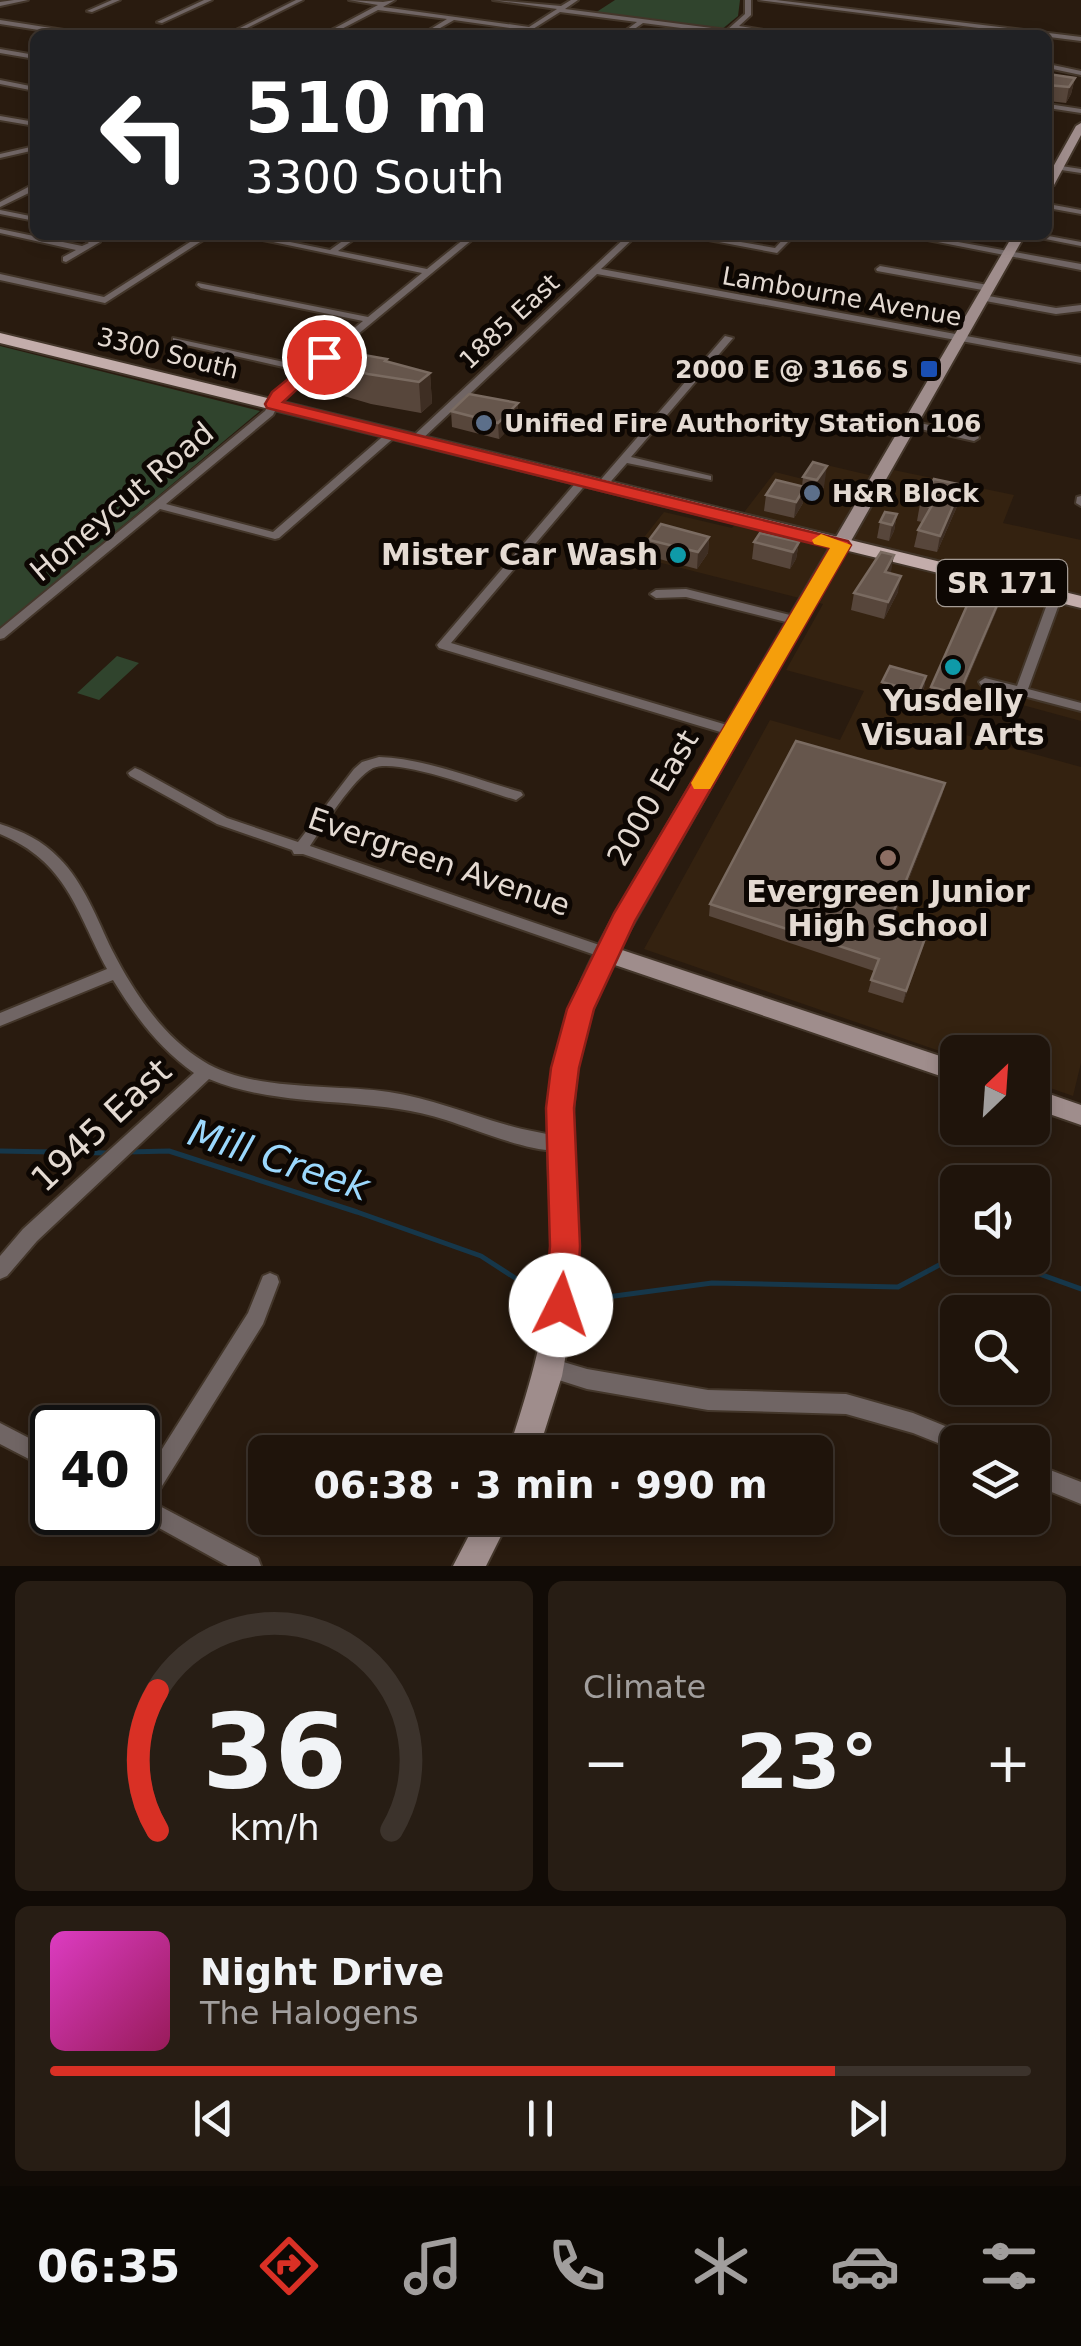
<!DOCTYPE html>
<meta charset="utf-8">
<style>
:root{--surface:#1f140b;--page:#271d14;--text:#f1f3f6;--muted:#a19e9d;--line:#3c332c;--accent:#d93025}
body{margin:0;font-family:"DejaVu Sans",sans-serif;background:var(--page);color:var(--text);height:100vh;display:flex;flex-direction:column;font-size:38px;white-space:nowrap}
*{box-sizing:border-box;margin:0}
p{font-size:32px;color:var(--muted)}
.icon{flex:none;width:55px;height:55px;fill:none;stroke:currentColor;stroke-width:2;stroke-linecap:round;stroke-linejoin:round}
.map{position:relative;height:1566px;overflow:hidden}
.drawer{display:flex;flex-direction:column;gap:15px;padding:15px;background:#110b06;flex:1}
.drawer>*{flex:none}
.top-card{position:absolute;left:30px;top:30px;width:1022px;height:210px;border-radius:15px;box-shadow:0 5px 15px #0003,0 0 0 2px var(--line);background:#202124;color:#fff;overflow:hidden}
.needle{width:65px;rotate:25deg}
.buttons{position:absolute;left:940px;top:1035px;display:grid;gap:20px}
.buttons a{display:grid;place-items:center;width:110px;height:110px;border-radius:15px;background:var(--surface);box-shadow:0 5px 15px #0003,0 0 0 2px var(--line);font-size:50px}
.speed{position:absolute;left:30px;top:1405px;display:flex;gap:20px;font-size:50px;font-weight:700;text-align:center}
.speed>*{display:grid;place-content:center;width:130px;height:130px;border-radius:50%;background:var(--surface);box-shadow:0 5px 15px #0003,0 0 0 2px var(--line);line-height:1}
.speed .limit{border:5px solid #111;border-radius:15px;background:#fff;color:#111}
.pin{position:absolute;display:grid;place-items:center;width:85px;height:85px;color:#fff;margin:-42px;border:5px solid #fff;border-radius:50%;box-shadow:0 2px 10px #0007}
.me{position:absolute;width:110px;margin:-55px;rotate:4deg;stroke-linejoin:round;filter:drop-shadow(0 0 8px #0008)}
.turn{display:flex;align-items:center;gap:35px;height:210px;padding:0 50px;font-size:45px}
.turn .icon{width:130px;height:130px;stroke-width:2.5}
.turn b{display:block;font-size:70px;line-height:85px}
.big{font-size:75px;font-weight:600;line-height:1.1}
.drawer .card{flex:1;display:flex;flex-direction:column;justify-content:center;gap:15px;min-width:0;padding:0 35px;border-radius:15px;background:var(--page)}
.drawer .dial{align-items:center;gap:0}
.dial svg{height:260px;overflow:visible;fill:none;stroke:var(--line);stroke-width:7;stroke-linecap:round;text-anchor:middle}
.dial text{fill:var(--text);stroke:none}
.song{display:flex;align-items:center;gap:30px}
.cover{width:120px;height:120px;border-radius:15px;background:linear-gradient(135deg,hsl(310 70% 55%),hsl(330 70% 35%))}
.played{height:10px;border-radius:5px;background:linear-gradient(90deg,var(--accent) 80%,var(--line) 80%)}
.keys{display:flex;justify-content:space-around;direction:ltr}
.heat{display:flex;justify-content:space-between;align-items:center;font-size:55px;direction:ltr}
.drawer .tiles{flex:1;display:grid;gap:15px;grid-template-columns:1fr 1fr}
.card:last-child{grid-column:span 2}
.trip{position:absolute;left:248px;top:1435px;width:585px;height:100px;border-radius:15px;background:var(--surface);box-shadow:0 5px 15px #0003,0 0 0 2px var(--line);font-weight:600;line-height:100px;text-align:center}
.menu{display:flex;height:160px;justify-content:space-around;align-items:center;background:#0c0804;color:var(--muted)}
.menu .icon{width:70px;height:70px}
.menu .current{color:var(--accent)}
.menu b{font-size:45px;color:var(--text)}
.map>svg:first-child{display:block}
.built{fill:#342210}
.green{fill:#30442d}
.lines{fill:none;stroke-linecap:round;stroke-linejoin:round}
.stream{stroke:#16374a;stroke-width:5}
.street-casing{stroke:#43362a;stroke-width:4}
.secondary-casing{stroke:#43362a;stroke-width:4}
.primary-casing{stroke:#43362a;stroke-width:4}
.street{fill:#706564;fill-rule:evenodd}
.secondary{fill:#9f8d8c;fill-rule:evenodd}
.primary{fill:#c3adab;fill-rule:evenodd}
.wall{fill:#57463b}
.shaded-wall{fill:#3e2e23}
.building{fill:#66564c;stroke:#7a6b61;stroke-width:2.5}
.route{fill:#d93025;stroke:#8d1f18;stroke-width:2.5}
.slow{fill:#f59e0b}
.transit-dot{fill:#1a4fb4;stroke:#0d0703;stroke-width:4}
.service-dot{fill:#5c6f8a;stroke:#0d0703;stroke-width:4}
.culture-dot{fill:#0f9aa8;stroke:#0d0703;stroke-width:4}
.education-dot{fill:#8d6e63;stroke:#0d0703;stroke-width:4}
.labels{text-anchor:middle;stroke-width:10;stroke-linejoin:round;paint-order:stroke}
.far-street-label{font-size:25px;fill:#e4dad2;stroke:#0d0703}
.far-poi-label{font-size:25px;font-weight:bold;fill:#e4dad2;stroke:#0d0703;text-anchor:start}
.shield{fill:#0d0703;stroke:#a49b94;stroke-width:2.5}
.shield-label{font-size:28px;font-weight:bold;fill:#e4dad2}
.street-label{font-size:30px;fill:#e4dad2;stroke:#0d0703}
.poi-label{font-size:30px;font-weight:bold;fill:#e4dad2;stroke:#0d0703}
.near-street-label{font-size:35px;fill:#e4dad2;stroke:#0d0703}
.near-water-label{font-size:38px;font-style:italic;fill:#9bd8fd;stroke:#0d0703}
</style>
<div class="map">
<svg width="1081" height="1566" viewBox="0 0 1081 1566">
<rect width="100%" height="100%" fill="#291b0f"/>
<path class="built" d="M818 463 873 476 879 467 1014 495 1003 523 1081 540V721L971 691 959 715 916 705 960 718 955 732 1081 767V1063L1073 1096 1033 1082 1032 1052H958L957 1057 644 949 770 720 840 740 864 691 786 670 823 604 630 555 664 512 732 528 775 472 807 480Z"/>
<path class="green" d="M615 0H740L738 16 721 30 595 13Z
M0 346 260 411 0 628Z
M117 656 139 663 99 700 77 693Z"/>
<g class="lines">
<path class="stream" d="M0 1151 107 1153
M127 1152 169 1151 357 1212 481 1256 526 1285
M983 1258 998 1259 1081 1289
M607 1297 712 1283 898 1287 958 1255"/>
<defs>
<path id="street" d="M14 0H28L0 6V2Z
M112 0H120L92 12 87 11Z
M204 0H212L162 23 157 22Z
M296 0H303L235 34 230 33Z
M349 0 383 2 395 0 383 7 529 27 557 9 493 0 561 6 571 0H578L565 9 727 30 745 14V0H751V15L739 26 795 35 735 29 727 34 643 23 626 35H619L637 22 560 12 525 34 522 32 524 30 454 20 428 35H421L447 19 378 10 330 35H322L378 5Z
M759 0H776L1081 37V41Z
M0 20 83 33 86 35H71L0 24Z
M0 49 35 55V59L0 53Z
M1048 64 1081 71V75L1048 68Z
M0 80 35 87V91L0 84Z
M1048 104 1081 109V113L1048 108Z
M0 116 35 122V126L0 120Z
M35 146V150L0 158V154Z
M1048 164 1081 169V173L1048 168Z
M32 185H35V190L0 207V202Z
M1048 204 1081 210V214L1048 208Z
M0 210 35 217V221L0 214Z
M0 229 82 246 89 243 85 240 86 235H94L93 239 100 242 66 262 63 261V257L76 250 0 233Z
M201 235H211L105 303 0 280V274L104 297Z
M239 235H255L330 250 351 235H360L338 251 427 269 469 235H478L282 397 273 415 166 504 273 532 388 432H396V436L279 538 275 539 160 509 4 638 0 639V629L265 411 275 393 301 371 173 342V338L307 367 363 321 201 288 197 285 198 283 368 317 422 273Z
M628 235H637L601 269 1081 357V363L597 274 419 442H411V438Z
M682 235H700L775 248 787 235H795L777 253Z
M902 235H919L1081 264V270Z
M1025 235H1043L1081 242V246Z
M880 266 988 285 992 288 988 291 877 271 876 269Z
M983 295 1056 308 1081 305V311L1056 314 980 300V296Z
M725 336 733 338 631 457 711 476V480L627 463 605 488H597V484Z
M911 421 978 436 979 438 974 441 907 426V422Z
M583 478 587 479V483L451 643 737 728 739 731 737 734H727L439 648 437 645 579 479Z
M1081 496V506L1076 503 1077 497Z
M686 589 802 618 804 621 798 625 686 597 656 598 650 594 656 590Z
M1056 592 1062 596 1028 689 1081 703V711L981 685 979 682 985 678 1017 686 1050 596Z
M379 757C428 759 474 779 521 792L523 795 516 800C488 792 397 757 373 768 354 777 323 827 310 846L611 949 614 953 611 957H601L303 854H294L292 850 217 824 130 776 128 773 135 768 140 770 227 818 298 842 354 769 362 762Z
M0 824C22 831 43 841 59 858 84 883 97 919 112 950 133 991 163 1037 203 1061 251 1092 334 1084 389 1092 430 1098 468 1114 507 1125 526 1131 547 1133 566 1139L569 1144 566 1149C539 1157 475 1129 446 1120 369 1095 284 1110 209 1079L37 1241 7 1276 0 1279V1256L23 1229 194 1073C159 1048 135 1016 113 980L0 1026V1013L107 969C76 911 67 862 0 834Z
M270 1273 277 1276 279 1282 263 1324 152 1502 258 1558 261 1566H228L130 1512H138V1487L248 1313 263 1276Z
M550 1358 587 1369 708 1390 846 1394 913 1413 967 1435 970 1442H958V1451L913 1433 846 1414 708 1410 587 1389 543 1375 540 1368 543 1361Z
M0 1423 52 1450V1471L0 1444Z
M1032 1463 1081 1482V1504L1032 1484Z"/>
<path id="secondary" d="M1081 123V135L1054 185 1048 188V176L1076 126Z
M1013 235H1025L619 949 958 1062V1082L612 964 592 1011 577 1069 573 1113 578 1244 576 1297 562 1376 538 1452H508C527 1394 545 1337 550 1275 554 1222 546 1168 548 1115 551 1042 580 977 615 914Z
M1032 1088 1081 1105V1125L1032 1108Z
M478 1518H510L486 1566H453Z"/>
<path id="primary" d="M0 333 1081 596V608L0 343Z"/>
</defs>
<use href="#street" class="street-casing"/>
<use href="#secondary" class="secondary-casing"/>
<use href="#primary" class="primary-casing"/>
<use href="#street" class="street"/>
<use href="#secondary" class="secondary"/>
<use href="#primary" class="primary"/>
</g>
<path class="wall" d="M1048 74 1075 78 1071 94 1066 103 1048 101Z
M307 356 387 359V362L430 373 432 403 421 413 371 404 310 386Z
M518 403V419L499 439 452 427 451 411Z
M813 462 824 487 814 502 803 499V503L794 518 764 511 766 495 802 486 803 477Z
M962 485 959 502 937 552 914 547 918 530 922 522 917 521 920 504Z
M897 514 894 531 889 541 877 538 880 522Z
M709 537 708 553 697 569 648 556 649 540Z
M754 542H799L796 559 790 569 752 559Z
M890 573 898 592 884 619 851 610 854 593Z
M1001 600 956 706 928 698 931 687Z
M926 676 924 688 916 704 880 694 882 682Z
M945 783 942 795 893 919 928 930 903 1003 868 992 874 971 709 916 710 904Z"/>
<path class="shaded-wall" d="M1075 78 1071 94 1066 103 1069 87Z
M430 373 432 403 421 413 419 382Z
M518 403V419L499 439 498 423Z
M827 466 824 487 814 502 817 480Z
M962 485 959 502 937 552 940 536Z
M805 487 803 503 794 518 796 502Z
M897 514 894 531 889 541 892 525Z
M709 537 708 553 697 569 698 552Z
M799 542 796 559 790 569 793 552Z
M894 555 891 572 882 588 885 572Z
M901 576 898 592 884 619 888 602Z
M1004 589 1001 600 956 706 959 694Z
M926 676 924 688 916 704 919 692Z
M945 783 942 795 889 930 891 918Z
M928 930 925 942 903 1003 906 991Z"/>
<path class="building" d="M1048 74 1075 78 1069 87 1048 85Z
M318 347 387 359 385 361 430 373 419 382 368 374 307 356Z
M469 394 518 403 498 423 451 411Z
M813 462 827 466 817 480 803 477Z
M934 479 962 485 940 536 918 530 931 507 920 504Z
M776 480 805 487 796 502 766 495Z
M885 512 897 514 892 525 880 522Z
M661 524 709 537 698 552 649 540Z
M760 533 799 542 793 552 754 542Z
M881 552 894 555 885 572 901 576 888 602 854 593Z
M977 583 1004 589 959 694 931 687Z
M890 666 926 676 919 692 882 682Z
M796 741 945 783 891 918 928 930 906 991 871 980 879 959 710 904Z"/>
<path class="route" d="M319 354 332 357 283 402 848 541 851 545 635 921 594 1009 579 1068 574 1108 580 1246 577 1305 572 1315 561 1319 550 1315 545 1305 550 1246 546 1108 551 1068 567 1009 614 913 830 548 267 408 265 404 272 392Z"/>
<path class="slow" d="M821 534 851 545 710 789H694L691 783 830 548 814 544 812 540Z"/>
<rect class="transit-dot" x="919" y="359" width="20" height="20" rx="5"/>
<g class="service-dot">
<circle cx="484" cy="423" r="10"/>
<circle cx="812" cy="493" r="10"/>
</g>
<g class="culture-dot">
<circle cx="678" cy="555" r="10"/>
<circle cx="953" cy="667" r="10"/>
</g>
<circle class="education-dot" cx="888" cy="858" r="10"/>
<g class="labels">
<g class="far-street-label">
<text transform="translate(842 296) rotate(10)" y="9">Lambourne Avenue</text>
<text transform="translate(509 321) rotate(-43)" y="9">1885 East</text>
<text transform="translate(168 353) rotate(14)" y="9">3300 South</text>
</g>
<g class="far-poi-label">
<text x="909" y="378" text-anchor="end">2000 E @ 3166 S</text>
<text x="504" y="432">Unified Fire Authority Station 106</text>
<text x="832" y="502">H&amp;R Block</text>
</g>
<rect class="shield" x="937" y="560" width="130" height="46" rx="8"/>
<g class="shield-label">
<text x="1002" y="593">SR 171</text>
</g>
<g class="street-label">
<text transform="translate(122 502) rotate(-40)" y="10">Honeycut Road</text>
<text transform="translate(653 798) rotate(-60)" y="10">2000 East</text>
<text transform="translate(439 862) rotate(19)" y="10">Evergreen Avenue</text>
</g>
<g class="poi-label">
<text x="658" y="565" text-anchor="end">Mister Car Wash</text>
<text x="953" y="711">Yusdelly<tspan x="953" dy="34">Visual Arts</tspan></text>
<text x="888" y="902">Evergreen Junior<tspan x="888" dy="34">High School</tspan></text>
</g>
<g class="near-street-label">
<text transform="translate(101 1125) rotate(-43)" y="12">1945 East</text>
</g>
<g class="near-water-label">
<text transform="translate(279 1160) rotate(18)" y="13">Mill Creek</text>
</g>
</g>
</svg>
<div class="buttons">
<a><svg class="needle" viewBox="-14 -14 28 28"><path d="M0-13l5 13h-10z" fill="#e53935"/><path d="M0 13l5-13h-10z" fill="#a19e9d"/></svg></a>
<a><svg class="icon" aria-label="sound" viewBox="0 0 24 24"><path d="M4 9h4l5-4v14l-5-4H4zM17 9q2 3 0 6"/></svg></a>
<a><svg class="icon" aria-label="search" viewBox="0 0 24 24"><circle cx="10" cy="10" r="6"/><path d="M15 15l6 6"/></svg></a>
<a><svg class="icon" aria-label="layers" viewBox="0 0 24 24"><path d="M12 4l9 5-9 5-9-5zM3 14l9 5 9-5"/></svg></a>
</div>
<div class="speed"><div class="limit">40</div></div>
<div class="pin" style="left:324px;top:357px;background:#d93025"><svg class="icon" aria-label="arrive" viewBox="0 0 24 24"><path d="M6 21V4h12l-3 4 3 4H6"/></svg></div>
<svg class="me" style="left:561px;top:1305px" viewBox="-20 -20 40 40"><circle r="19" fill="#fff"/><path d="M0-13L10 11 0 6-10 11z" fill="#d93025"/></svg>
<div class="trip">06:38 · 3 min · 990 m</div>
<div class="top-card">
<div class="turn"><svg class="icon" aria-label="left" viewBox="0 0 24 24"><path d="M17 20v-9H6M10 6l-5 5 5 5"/></svg><div><b>510 m</b>3300 South</div></div>
</div>
</div>
<section class="drawer">
<div class="tiles">
<div class="card dial"><svg viewBox="0 0 100 80">
<path d="M14 69A42 42 0 1 1 86 69"/>
<path d="M14 69A42 42 0 0 1 14 26" stroke="#d93025"/>
<text x="50" y="56" font-size="32" font-weight="700">36</text>
<text x="50" y="72" font-size="11">km/h</text>
</svg></div>
<div class="card"><p>Climate</p>
<div class="heat"><a>−</a><b class="big">23°</b><a>+</a></div>
</div>
<div class="card">
<div class="song"><i class="cover"></i><div><b>Night Drive</b><p>The Halogens</p></div></div>
<div class="played"></div>
<div class="keys"><svg class="icon" aria-label="previous" viewBox="0 0 24 24"><path d="M18 5L8 12l10 7zM5 5v14"/></svg><svg class="icon" aria-label="pause" viewBox="0 0 24 24"><path d="M8 5v14M16 5v14"/></svg><svg class="icon" aria-label="next" viewBox="0 0 24 24"><path d="M6 5l10 7-10 7zM19 5v14"/></svg></div>
</div>
</div>
</section>
<nav class="menu">
<b>06:35</b>
<svg class="icon current" aria-label="directions" viewBox="0 0 24 24"><path d="M12 3l9 9-9 9-9-9zM9 14v-3h6M13 9l2 2-2 2"/></svg>
<svg class="icon" aria-label="music" viewBox="0 0 24 24"><path d="M9 18V5l10-2v13"/><circle cx="6" cy="18" r="3"/><circle cx="16" cy="16" r="3"/></svg>
<svg class="icon" aria-label="phone" viewBox="0 0 24 24"><path d="M5 4h4l2 5-3 2q2 4 5 5l2-3 5 2v4C11 20 4 13 5 4z"/></svg>
<svg class="icon" aria-label="climate" viewBox="0 0 24 24"><path d="M12 3v18M4 7l16 10M4 17L20 7"/></svg>
<svg class="icon" aria-label="car" viewBox="0 0 24 24"><path d="M5 17H2v-5l4-1 3-4h7l3 4 3 1v5h-3M9 17h6M6 11h13"/><circle cx="7" cy="17" r="2"/><circle cx="17" cy="17" r="2"/></svg>
<svg class="icon" aria-label="filters" viewBox="0 0 24 24"><path d="M4 7h16M4 17h16"/><circle cx="9" cy="7" r="2"/><circle cx="15" cy="17" r="2"/></svg>
</nav>
